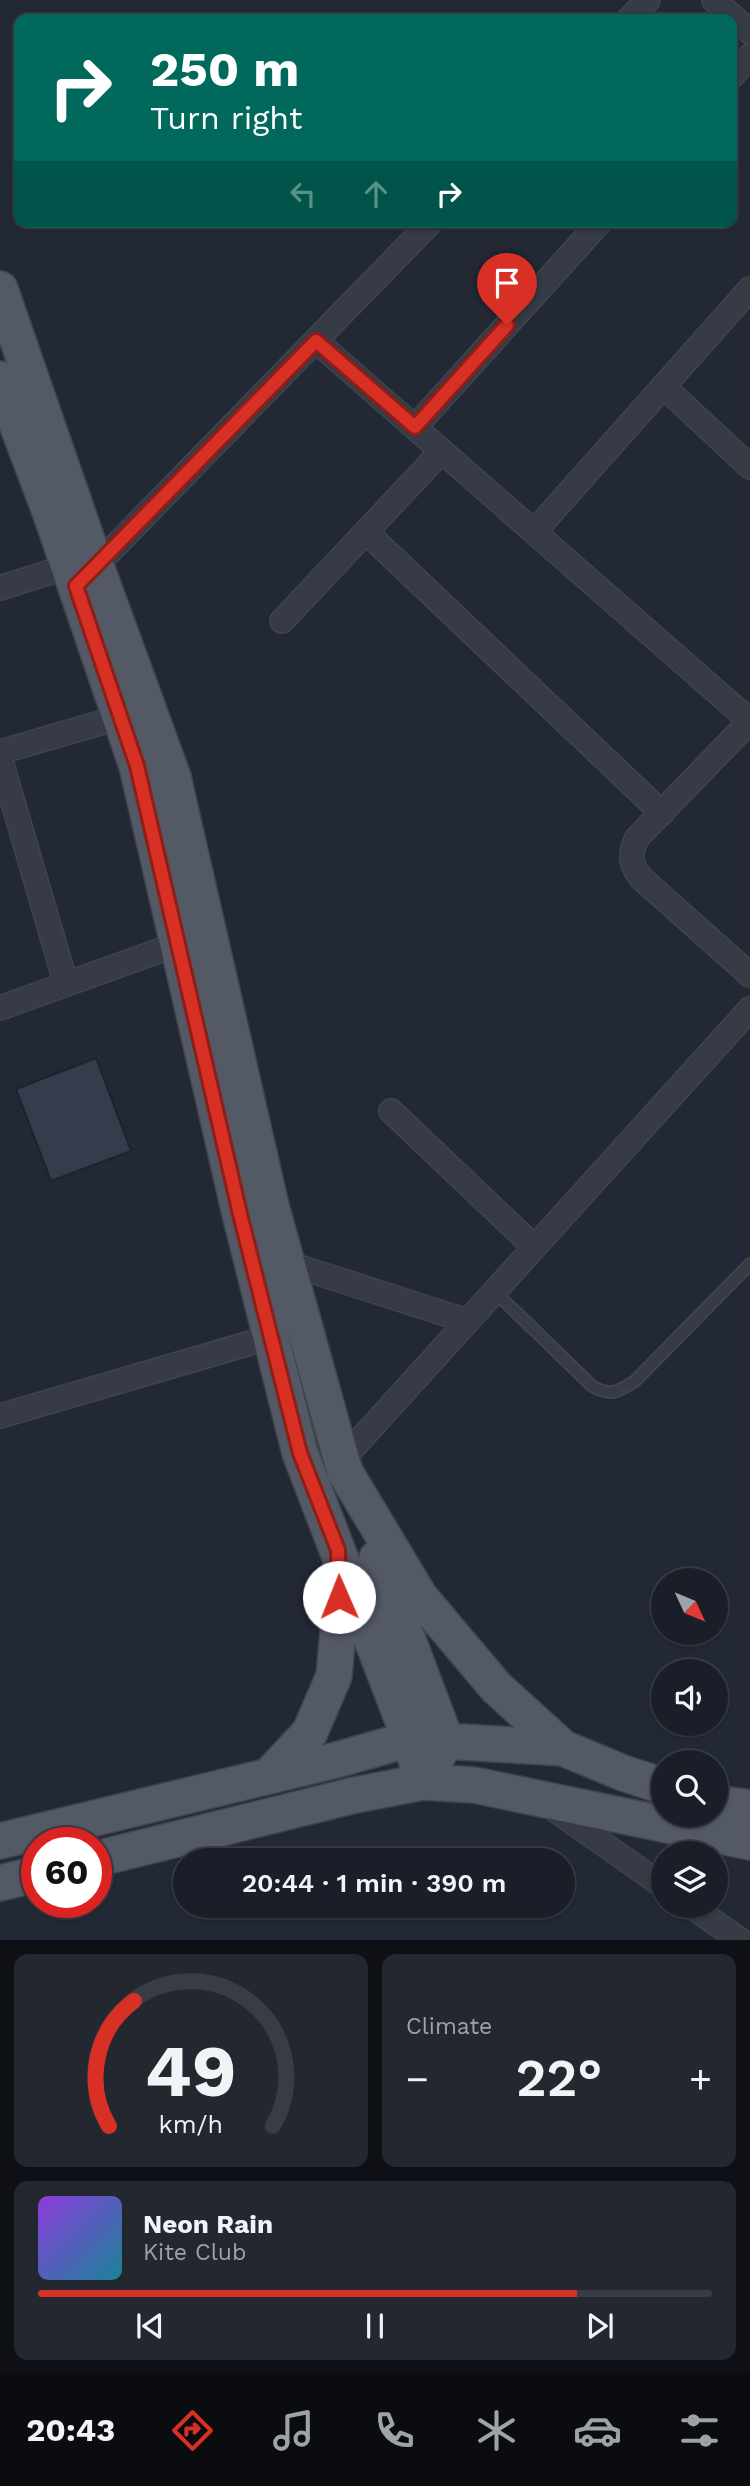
<!DOCTYPE html>
<meta charset="utf-8">
<style>
:root{--surface:#1a1e28;--page:#232730;--text:#f1f3f6;--muted:#9fa2a8;--line:#383c45;--accent:#d93025}
body{margin:0;font-family:"Work Sans",sans-serif;background:var(--page);color:var(--text);height:100vh;display:flex;flex-direction:column;font-size:26px;white-space:nowrap}
*{box-sizing:border-box;margin:0}
p{font-size:23px;color:var(--muted)}
.icon{flex:none;width:38px;height:38px;fill:none;stroke:currentColor;stroke-width:2;stroke-linecap:round;stroke-linejoin:round}
.map{position:relative;height:1940px;overflow:hidden}
.drawer{display:flex;flex-direction:column;gap:14px;padding:14px;background:#0e1016;flex:1}
.drawer>*{flex:none}
.guide{position:absolute;left:14px;top:14px;width:723px;height:214px;border-radius:14px;box-shadow:0 2px 5px #0004,0 0 0 2px var(--line);background:#00695c;color:#fff;overflow:hidden}
.needle{width:46px;rotate:134deg}
.fabs{position:absolute;left:651px;top:1568px;display:grid;gap:14px}
.fabs a{display:grid;place-items:center;width:77px;height:77px;border-radius:50%;background:var(--surface);box-shadow:0 2px 5px #0004,0 0 0 2px var(--line);font-size:35px}
.speed{position:absolute;left:21px;top:1827px;display:flex;gap:14px;font-size:35px;font-weight:700;text-align:center}
.speed>*{display:grid;place-content:center;width:91px;height:91px;border-radius:50%;background:var(--surface);box-shadow:0 2px 5px #0004,0 0 0 2px var(--line);line-height:1}
.speed .limit{border:10px solid #d22;background:#fff;color:#111}
.pin{position:absolute;display:grid;place-items:center;width:60px;height:60px;color:#fff;margin:-72px -30px;border-radius:50% 50% 50% 0;rotate:-45deg;box-shadow:0 0 7px #0007}
.pin .icon{rotate:45deg}
.me{position:absolute;width:77px;margin:-38px;rotate:359deg;stroke-linejoin:round;filter:drop-shadow(0 0 5px #0008)}
.turn{display:flex;align-items:center;gap:24px;height:147px;padding:0 21px;font-size:32px}
.turn .icon{width:91px;height:91px;stroke-width:2.5}
.turn b{display:block;font-size:49px;line-height:60px}
.lanes{display:flex;align-items:center;height:66px;padding:0 21px;background:#0003;justify-content:center;gap:35px;direction:ltr}
.lanes .off{opacity:.35}
.big{font-size:52px;font-weight:600;line-height:1.1}
.drawer .widget{flex:1;display:flex;flex-direction:column;justify-content:center;gap:10px;min-width:0;padding:0 24px;border-radius:14px;background:var(--page)}
.drawer .dial{align-items:center;gap:0}
.dial svg{height:182px;overflow:visible;fill:none;stroke:var(--line);stroke-width:7;stroke-linecap:round;text-anchor:middle}
.dial text{fill:var(--text);stroke:none}
.song{display:flex;align-items:center;gap:21px}
.cover{width:84px;height:84px;border-radius:10px;background:linear-gradient(135deg,hsl(270 70% 55%),hsl(190 70% 35%))}
.played{height:7px;border-radius:4px;background:linear-gradient(90deg,var(--accent) 80%,var(--line) 80%)}
.keys{display:flex;justify-content:space-around;direction:ltr}
.heat{display:flex;justify-content:space-between;align-items:center;font-size:38px;direction:ltr}
.drawer .tiles{flex:1;display:grid;gap:14px;grid-template-columns:1fr 1fr}
.widget:last-child{grid-column:span 2}
.trip{position:absolute;left:173px;top:1848px;width:402px;height:70px;border-radius:35px;background:var(--surface);box-shadow:0 2px 5px #0004,0 0 0 2px var(--line);font-weight:600;line-height:70px;text-align:center}
.tab-bar{display:flex;height:112px;justify-content:space-around;align-items:center;background:#0a0c10;color:var(--muted)}
.tab-bar .icon{width:49px;height:49px}
.tab-bar .current{color:var(--accent)}
.tab-bar b{font-size:32px;color:var(--text)}
.map>svg:first-child{display:block}
.building{fill:#353c4c;stroke:#1d222d;stroke-width:2}
.lines{fill:none;stroke-linecap:round;stroke-linejoin:round}
.lane-casing{stroke:#3f444f;stroke-width:14}
.street-casing{stroke:#3f444f;stroke-width:26}
.primary-casing{stroke:#3f444f;stroke-width:38}
.lane{stroke:#363b46;stroke-width:10}
.street{stroke:#363b46;stroke-width:23}
.primary{stroke:#545966;stroke-width:35}
.route-casing{stroke:#8d1f18;stroke-width:18}
.route{stroke:#d93025;stroke-width:12}
</style>
<div class="map">
<svg width="750" height="1940" viewBox="0 0 750 1940">
<rect width="100%" height="100%" fill="#232835"/>
<path class="building" d="M96 1058 131 1151 51 1181 16 1089Z"/>
<g class="lines">
<defs>
<path id="lane" d="M494 1291 592 1386C611 1397 618 1392 635 1381L750 1264"/>
<path id="street" d="M714 0 750 32
M629 19 648 0
M732 76 750 56
M316 341 750 721
M663 386 750 467
M415 427 600 222
M366 532 662 813
M534 532 750 289
M89 573 431 222
M0 588 69 566
M282 621 442 451
M750 721 637 838C629 855 630 864 641 878L750 975
M0 752 121 717
M0 758 66 984
M0 1008 178 944
M391 1111 534 1247
M287 1263 467 1321
M0 1416 271 1337
M342 1460 750 1009
M551 1807 663 1886
M691 1906 740 1940"/>
<path id="primary" d="M0 289 96 566 173 777 271 1206 345 1472 420 1597 496 1687 563 1748 623 1773 663 1786
M0 379 52 517 137 766 240 1214 300 1453 410 1739 423 1782 474 1785 750 1842
M269 1776 310 1732 334 1676 339 1620 338 1573
M716 1803 750 1808
M0 1841 340 1759 410 1739 563 1748
M96 1859 355 1795 423 1782 446 1741 377 1558
M0 1883 37 1874"/>
</defs>
<use href="#lane" class="lane-casing"/>
<use href="#street" class="street-casing"/>
<use href="#primary" class="primary-casing"/>
<use href="#lane" class="lane"/>
<use href="#street" class="street"/>
<use href="#primary" class="primary"/>
</g>
<g class="lines">
<defs>
<path id="route" d="M339 1597 338 1550 300 1453 240 1214 137 766 76 586 316 341 415 427 507 325"/>
</defs>
<use href="#route" class="route-casing"/>
<use href="#route" class="route"/>
</g>
</svg>
<div class="fabs">
<a><svg class="needle" viewBox="-14 -14 28 28"><path d="M0-13l5 13h-10z" fill="#e53935"/><path d="M0 13l5-13h-10z" fill="#9fa2a8"/></svg></a>
<a><svg class="icon" aria-label="sound" viewBox="0 0 24 24"><path d="M4 9h4l5-4v14l-5-4H4zM17 9q2 3 0 6"/></svg></a>
<a><svg class="icon" aria-label="search" viewBox="0 0 24 24"><circle cx="10" cy="10" r="6"/><path d="M15 15l6 6"/></svg></a>
<a><svg class="icon" aria-label="layers" viewBox="0 0 24 24"><path d="M12 4l9 5-9 5-9-5zM3 14l9 5 9-5"/></svg></a>
</div>
<div class="speed"><div class="limit">60</div></div>
<div class="pin" style="left:507px;top:325px;background:#d93025"><svg class="icon" aria-label="arrive" viewBox="0 0 24 24"><path d="M6 21V4h12l-3 4 3 4H6"/></svg></div>
<svg class="me" style="left:339px;top:1597px" viewBox="-20 -20 40 40"><circle r="19" fill="#fff"/><path d="M0-13L10 11 0 6-10 11z" fill="#d93025"/></svg>
<div class="trip">20:44 · 1 min · 390 m</div>
<div class="guide">
<div class="turn"><svg class="icon" aria-label="right" viewBox="0 0 24 24"><path d="M7 20v-9h11M14 6l5 5-5 5"/></svg><div><b>250 m</b>Turn right</div></div>
<div class="lanes"><svg class="icon off" aria-label="left" viewBox="0 0 24 24"><path d="M17 20v-9H6M10 6l-5 5 5 5"/></svg><svg class="icon off" aria-label="ahead" viewBox="0 0 24 24"><path d="M12 20V5M6 11l6-6 6 6"/></svg><svg class="icon" aria-label="right" viewBox="0 0 24 24"><path d="M7 20v-9h11M14 6l5 5-5 5"/></svg></div>
</div>
</div>
<section class="drawer">
<div class="tiles">
<div class="widget dial"><svg viewBox="0 0 100 80">
<path d="M14 69A42 42 0 1 1 86 69"/>
<path d="M14 69A42 42 0 0 1 25 14" stroke="#d93025"/>
<text x="50" y="56" font-size="32" font-weight="700">49</text>
<text x="50" y="72" font-size="11">km/h</text>
</svg></div>
<div class="widget"><p>Climate</p>
<div class="heat"><a>−</a><b class="big">22°</b><a>+</a></div>
</div>
<div class="widget">
<div class="song"><i class="cover"></i><div><b>Neon Rain</b><p>Kite Club</p></div></div>
<div class="played"></div>
<div class="keys"><svg class="icon" aria-label="previous" viewBox="0 0 24 24"><path d="M18 5L8 12l10 7zM5 5v14"/></svg><svg class="icon" aria-label="pause" viewBox="0 0 24 24"><path d="M8 5v14M16 5v14"/></svg><svg class="icon" aria-label="next" viewBox="0 0 24 24"><path d="M6 5l10 7-10 7zM19 5v14"/></svg></div>
</div>
</div>
</section>
<nav class="tab-bar">
<b>20:43</b>
<svg class="icon current" aria-label="directions" viewBox="0 0 24 24"><path d="M12 3l9 9-9 9-9-9zM9 14v-3h6M13 9l2 2-2 2"/></svg>
<svg class="icon" aria-label="music" viewBox="0 0 24 24"><path d="M9 18V5l10-2v13"/><circle cx="6" cy="18" r="3"/><circle cx="16" cy="16" r="3"/></svg>
<svg class="icon" aria-label="phone" viewBox="0 0 24 24"><path d="M5 4h4l2 5-3 2q2 4 5 5l2-3 5 2v4C11 20 4 13 5 4z"/></svg>
<svg class="icon" aria-label="climate" viewBox="0 0 24 24"><path d="M12 3v18M4 7l16 10M4 17L20 7"/></svg>
<svg class="icon" aria-label="car" viewBox="0 0 24 24"><path d="M5 17H2v-5l4-1 3-4h7l3 4 3 1v5h-3M9 17h6M6 11h13"/><circle cx="7" cy="17" r="2"/><circle cx="17" cy="17" r="2"/></svg>
<svg class="icon" aria-label="filters" viewBox="0 0 24 24"><path d="M4 7h16M4 17h16"/><circle cx="9" cy="7" r="2"/><circle cx="15" cy="17" r="2"/></svg>
</nav>
